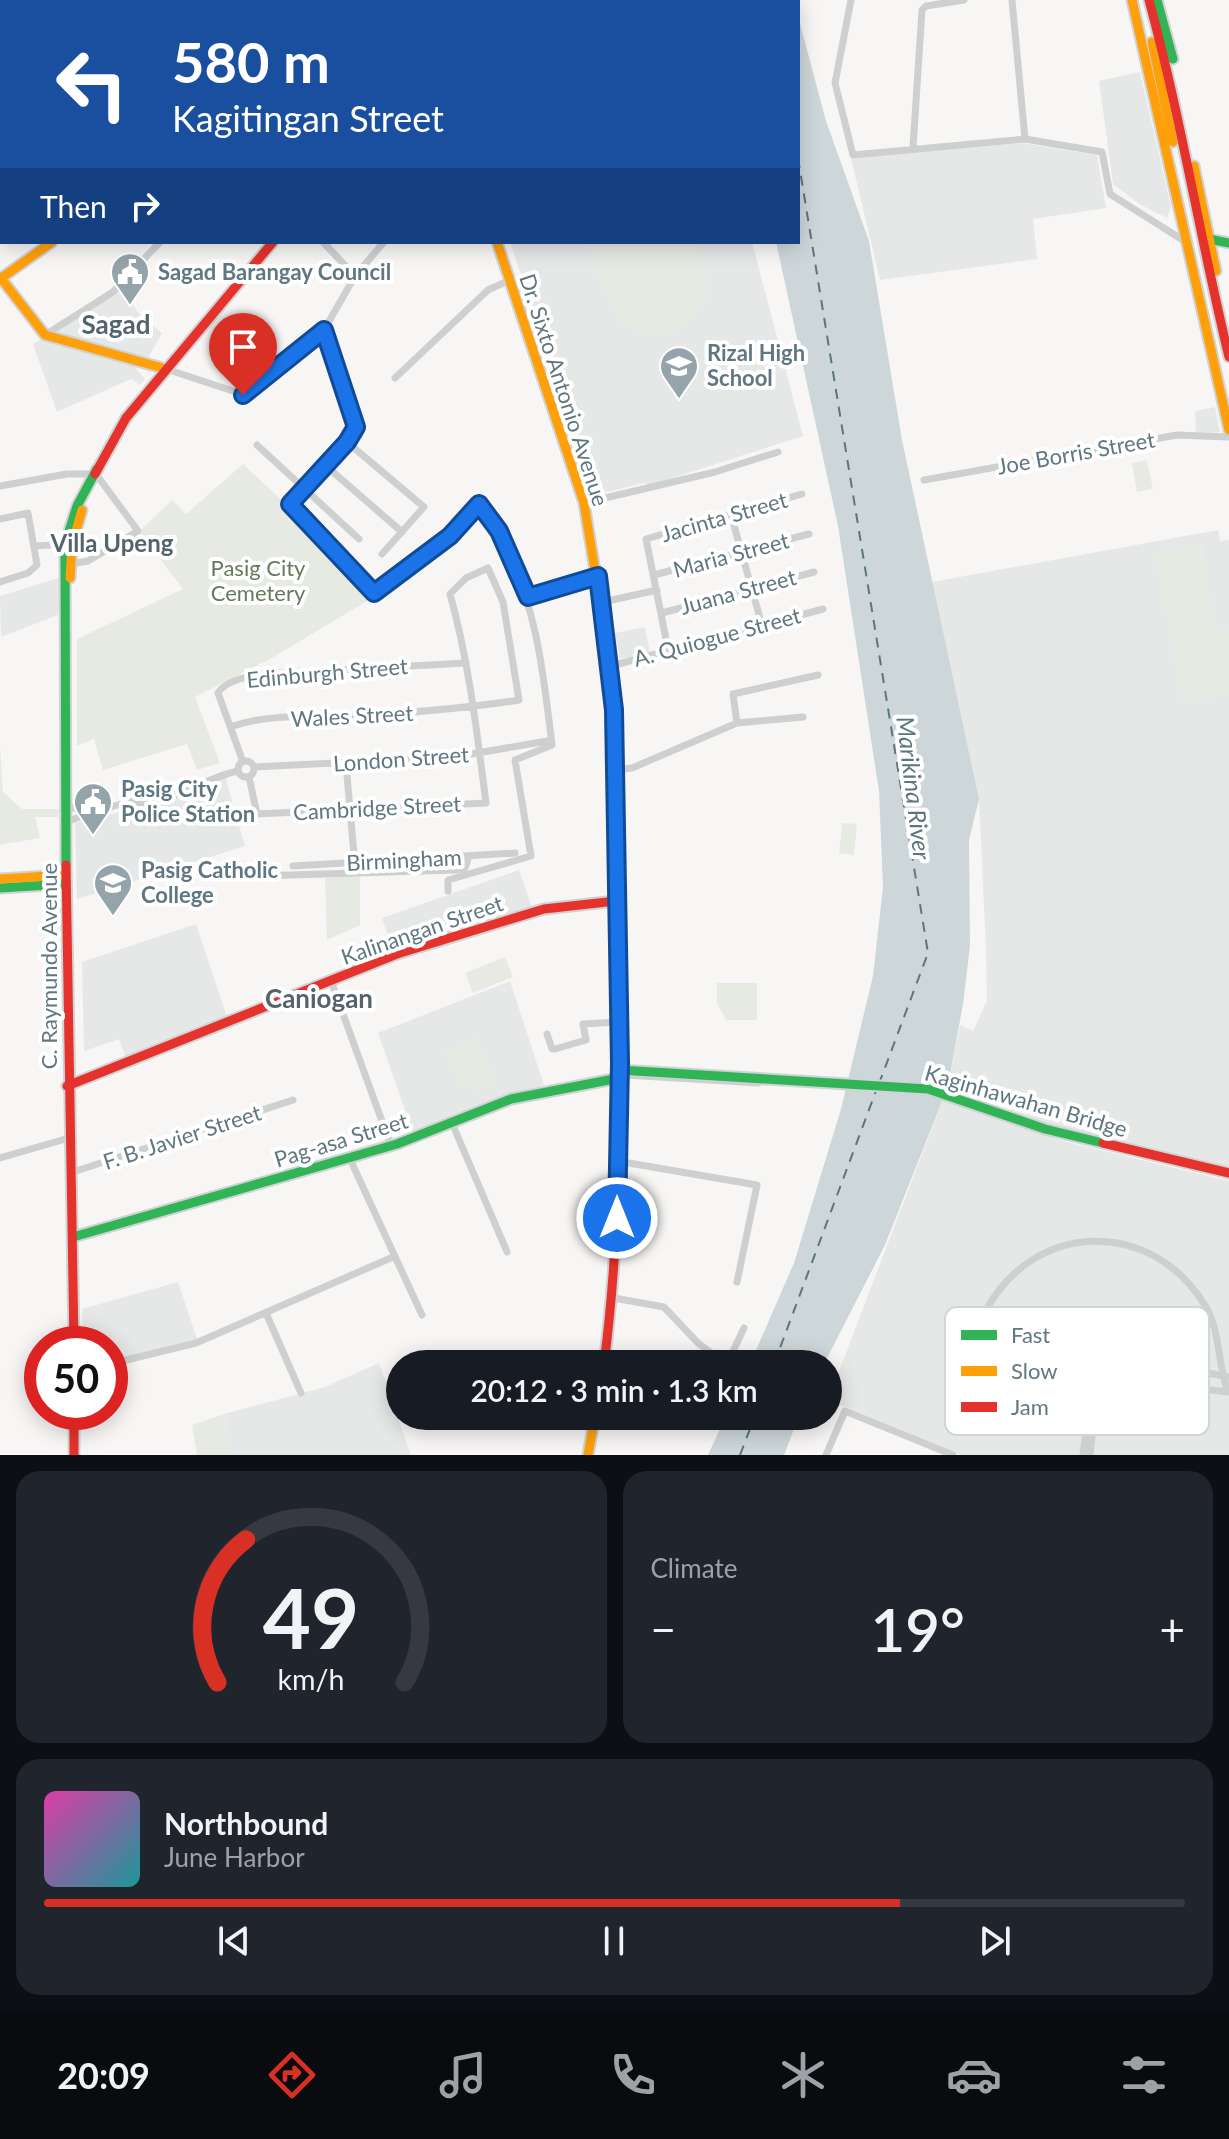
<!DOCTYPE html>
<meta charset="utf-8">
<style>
:root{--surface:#171b24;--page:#20242c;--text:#f1f3f6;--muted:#9ea1a6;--line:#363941;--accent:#d93025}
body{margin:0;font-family:Lato,sans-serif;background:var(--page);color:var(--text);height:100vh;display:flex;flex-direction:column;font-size:30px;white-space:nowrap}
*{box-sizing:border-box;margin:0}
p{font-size:26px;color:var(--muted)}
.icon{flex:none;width:44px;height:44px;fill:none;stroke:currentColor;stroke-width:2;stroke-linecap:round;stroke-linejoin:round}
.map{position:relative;height:1455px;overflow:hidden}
.panel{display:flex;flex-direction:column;gap:16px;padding:16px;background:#0d0f14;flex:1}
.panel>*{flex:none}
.top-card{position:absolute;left:0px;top:0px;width:800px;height:244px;box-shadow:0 4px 20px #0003;background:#1a4fa0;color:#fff;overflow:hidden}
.speed{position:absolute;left:24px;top:1326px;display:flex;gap:16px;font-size:40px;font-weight:700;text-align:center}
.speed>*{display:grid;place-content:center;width:104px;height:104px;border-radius:50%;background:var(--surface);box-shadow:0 4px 20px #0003;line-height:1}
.speed .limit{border:12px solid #d22;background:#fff;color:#111}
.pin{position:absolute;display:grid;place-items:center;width:68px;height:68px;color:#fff;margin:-82px -34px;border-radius:50% 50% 50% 0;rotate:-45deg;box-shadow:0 0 8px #0007}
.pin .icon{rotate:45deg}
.me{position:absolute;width:88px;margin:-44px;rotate:0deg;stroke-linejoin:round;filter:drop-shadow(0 0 6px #0008)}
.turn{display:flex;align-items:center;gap:28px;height:168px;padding:0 40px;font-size:36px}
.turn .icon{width:104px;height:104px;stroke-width:2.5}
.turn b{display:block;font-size:56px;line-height:68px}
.then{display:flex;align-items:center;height:76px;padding:0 40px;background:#0003;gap:16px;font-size:30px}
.big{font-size:60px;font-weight:600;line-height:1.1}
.panel .tile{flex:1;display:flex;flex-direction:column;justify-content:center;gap:12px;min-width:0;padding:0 28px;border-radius:24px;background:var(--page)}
.panel .dial{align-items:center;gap:0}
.dial svg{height:208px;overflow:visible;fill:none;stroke:var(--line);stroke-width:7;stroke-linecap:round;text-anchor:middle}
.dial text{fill:var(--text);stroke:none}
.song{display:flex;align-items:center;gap:24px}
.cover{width:96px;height:96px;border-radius:12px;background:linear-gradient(135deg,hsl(320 70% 55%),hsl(180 70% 35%))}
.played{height:8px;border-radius:4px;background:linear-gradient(90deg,var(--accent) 75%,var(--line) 75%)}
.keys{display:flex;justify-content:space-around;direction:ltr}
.heat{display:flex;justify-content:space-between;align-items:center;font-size:44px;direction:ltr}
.panel .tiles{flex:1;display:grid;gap:16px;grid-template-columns:1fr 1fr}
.tile:last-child{grid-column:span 2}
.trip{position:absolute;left:386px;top:1350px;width:456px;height:80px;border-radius:40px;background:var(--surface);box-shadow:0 4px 20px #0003;font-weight:600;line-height:80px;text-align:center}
.dock{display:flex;height:128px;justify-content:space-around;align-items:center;background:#090b0e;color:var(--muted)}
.dock .icon{width:56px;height:56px}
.dock .active{color:var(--accent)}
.dock b{font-size:36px;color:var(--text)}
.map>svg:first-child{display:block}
.built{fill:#e6e8e7}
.green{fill:#e7eae3}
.water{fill:#cdd7d9}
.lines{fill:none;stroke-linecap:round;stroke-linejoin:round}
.river{stroke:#cdd7d9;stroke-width:14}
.ferry{stroke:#5b777c;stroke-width:2;stroke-dasharray:10 8;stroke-linecap:butt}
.fast-casing{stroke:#d0d3d4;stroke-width:13}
.slow-casing{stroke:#d0d3d4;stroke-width:13}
.jam-casing{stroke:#d0d3d4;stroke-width:13}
.street{stroke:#ced0d0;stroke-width:7}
.fast{stroke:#30b455;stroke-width:9}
.slow{stroke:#ff9f0a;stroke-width:9}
.jam{stroke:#e5322d;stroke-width:9}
.route-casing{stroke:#114b97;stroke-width:20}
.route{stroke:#1a73e8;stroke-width:14}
.labels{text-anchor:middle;stroke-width:8;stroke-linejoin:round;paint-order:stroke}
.poi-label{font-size:22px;font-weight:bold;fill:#607781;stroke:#fff;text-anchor:start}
.street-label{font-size:22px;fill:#607781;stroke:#fff}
.park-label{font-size:22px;fill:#67795f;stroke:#fff}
.neighbourhood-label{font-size:24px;font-weight:bold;fill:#53646c;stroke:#fff}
.water-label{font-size:24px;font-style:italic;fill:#5b777c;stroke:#fff}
.quarter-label{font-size:26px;font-weight:bold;fill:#53646c;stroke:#fff}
.key{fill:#fff;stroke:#cfd6d9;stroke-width:2}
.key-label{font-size:22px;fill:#607781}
</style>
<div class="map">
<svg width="1229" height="1455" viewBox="0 0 1229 1455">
<rect width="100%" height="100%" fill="#f7f6f5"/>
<path class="built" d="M1140 72 1171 207 1167 218 1139 204 1113 184 1099 81Z
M1022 143 1097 155 1106 208 1033 219 1037 259 880 280 851 158Z
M510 242H752L803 436 651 485 644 483 595 495Z
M122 290 141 316 162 333 146 362 53 334Z
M42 339 134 366 145 379 140 385 131 379 57 412 33 344Z
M1215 407 1220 432 1196 433 1195 411Z
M1218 530 1220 541 1229 540V629L1215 632 1201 544 1182 702 1229 694V1169L1057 1127 948 1086 960 1025 973 1031 987 1001 986 950 979 799 932 582Z
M61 577 58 615 1 637 0 596Z
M645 627 650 653 620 659 615 633Z
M225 776 245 846 77 899 75 823 132 809H150Z
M519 870 532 908 470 924 394 953 382 918Z
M196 924 228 1020 126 1058 119 1039 84 1051 82 962Z
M510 981 544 1085 413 1133 378 1033Z
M943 1099 1063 1141 1229 1181V1455H961L828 1400Z
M178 1282 197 1339 110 1361V1344H83L82 1309Z
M379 1363 411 1455H231L224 1414 325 1387Z"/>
<path class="green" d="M586 242H693L708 277 707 299C700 309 693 321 683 328 663 342 630 338 617 317 603 295 596 266 586 242Z
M1147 460 1153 489 1137 492 1132 463Z
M243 464 320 536 374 597 270 659 195 697 220 763 197 770 187 744 103 770 94 739 77 746V639L183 589 139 532 172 500 186 514Z
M1201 544 1215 631 1229 629V694L1182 703 1154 551Z
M0 745 3 792 22 809H59L58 817H35L40 838 0 845Z
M842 823 857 824 854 855 839 853Z
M360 874V925L327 940 325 878Z
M505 957 513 977 473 993 465 973Z
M717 983H757V1020H726L717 1003Z
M477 1036 498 1083 473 1094 469 1087 462 1091 444 1051Z
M224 1414 231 1455H197L192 1425Z"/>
<path class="water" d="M798 16 826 121 869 241 902 440 979 799 969 840 970 946 963 1004 948 1086 885 1245 824 1364H750L794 1263 841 1109 873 976 883 887 879 791 838 526 776 242H798Z
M726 1416H799L784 1455H708Z"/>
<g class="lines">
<path class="river" d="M138 0 139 2
M0 233 2 231"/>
<path class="ferry" d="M798 158 928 953 880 1081
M774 1364 876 1091
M740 1455 755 1416"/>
<defs>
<path id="fast" d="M369 0 374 2
M1157 0 1173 59
M715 2 720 0
M750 2 755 0
M1209 239 1229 243
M66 865 65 544 77 506 97 469
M0 888 66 884
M620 1070 928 1089 1045 1129 1103 1143
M73 1237 397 1144 511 1099 619 1078"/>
<path id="slow" d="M421 0V2
M1132 0 1229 430
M307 2 309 0
M1152 42 1173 142
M1194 166 1216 271
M0 172 2 171
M497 242 584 503 612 675 616 853
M0 277 45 335 166 369
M0 279 52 242
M70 578 72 545 82 510
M0 879 66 875
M588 1455 595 1416"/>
<path id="jam" d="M106 0 107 2
M1149 0C1181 118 1200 238 1229 357
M95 474 126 418 273 242
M66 865 74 1344
M67 1086 397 954 544 909 616 901
M1103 1143 1229 1173
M604 1364C626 1195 619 1024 616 853
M74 1412V1455"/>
</defs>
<use href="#fast" class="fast-casing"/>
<use href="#slow" class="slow-casing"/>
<use href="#jam" class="jam-casing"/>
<path class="street" d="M218 0V2
M851 0 835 83 853 155 1025 139 1102 152 1110 194 1189 244
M1012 0 1025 139
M28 2 30 0
M456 2 458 0
M678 2V0
M0 35 2 33
M913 147 922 10 926 6 964 0
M323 242 355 276
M384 242 355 276 324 330 356 427 347 442 290 504 374 593 450 536 479 504C491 514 498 531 505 545 538 613 543 672 552 745L515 760 531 856 448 880V891
M45 335 113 292 160 242
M166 369 245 395 324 330
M395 378 488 290 510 280
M347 442 424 507 382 554
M257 445 359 539
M325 465 402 532
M924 480 1177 435 1229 437
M0 486 67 474H91
M584 503 715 472 778 452
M731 515 762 625
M0 519 28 513 37 565 28 573 0 582
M36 546 65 544
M71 564 88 561 138 531 96 474
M654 575 809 534
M528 597 598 576
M603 602 657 590
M662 613 814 572
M668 649 646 539 802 494
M611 666 823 609
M737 723 733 694 818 675
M233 726C268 714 311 717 348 716 406 713 462 709 519 700L503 602 488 568 466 578 450 594C469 662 477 733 486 803L257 814 249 777
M238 769a8 8 0 1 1 16 0a8 8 0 1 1-16 0Z
M243 762 218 693C226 680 247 677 262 674L466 663
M346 764 355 866
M254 767 454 757 547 741
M616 770 632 768 737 723 803 717
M134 803C161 807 207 777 238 771
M66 805C99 822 131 793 161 798
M66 822 99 810
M293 866 515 853
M257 876 456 870 465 868 469 856
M331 981 391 1146
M547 1034 552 1049H555L586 1040 583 1024 619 1022
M619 1078 626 1075 758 1083
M452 1123 507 1252
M349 1157 422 1315
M0 1158 69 1138
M617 1161 757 1185 737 1282
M70 1173 293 1100
M614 1298 664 1307 698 1343 726 1364
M985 1312C1033 1221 1150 1217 1204 1304 1221 1330 1217 1363 1228 1392
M266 1313 301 1393
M1064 1367a34 34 0 1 1 68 0a34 34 0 1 1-68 0Z
M1006 1352 1064 1363
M1132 1358 1229 1377
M110 1364 196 1343 393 1257
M727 1364 744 1328
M1127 1388 1143 1382 1229 1392
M1082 1397 1087 1422 1083 1455
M826 1455 845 1411 953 1455
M1090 1455 1093 1428 1103 1401"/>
<use href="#fast" class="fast"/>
<use href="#slow" class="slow"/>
<use href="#jam" class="jam"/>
</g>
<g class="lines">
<defs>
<path id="route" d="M243 395 324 330 356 427 347 442 290 504 374 593 450 536 479 504 499 531 528 597 598 576 614 710 620 1063 617 1218"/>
</defs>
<use href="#route" class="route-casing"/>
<use href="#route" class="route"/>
</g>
<defs>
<symbol id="civic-pin" viewBox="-11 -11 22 30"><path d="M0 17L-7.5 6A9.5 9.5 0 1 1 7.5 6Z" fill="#95a3aa" stroke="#fff"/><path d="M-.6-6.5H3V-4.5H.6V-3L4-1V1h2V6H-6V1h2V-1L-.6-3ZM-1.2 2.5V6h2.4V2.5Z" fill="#fff"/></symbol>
<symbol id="school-pin" viewBox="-11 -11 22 30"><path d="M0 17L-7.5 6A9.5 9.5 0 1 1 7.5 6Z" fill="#95a3aa" stroke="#fff"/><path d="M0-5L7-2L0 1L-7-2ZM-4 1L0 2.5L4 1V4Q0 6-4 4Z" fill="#fff"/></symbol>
<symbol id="university-pin" viewBox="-11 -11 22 30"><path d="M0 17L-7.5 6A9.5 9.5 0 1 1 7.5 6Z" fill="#95a3aa" stroke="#fff"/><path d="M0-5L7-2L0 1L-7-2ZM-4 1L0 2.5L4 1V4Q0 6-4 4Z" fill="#fff"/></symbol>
</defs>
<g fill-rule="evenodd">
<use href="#civic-pin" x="108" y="250" width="44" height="60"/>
<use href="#school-pin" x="657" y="344" width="44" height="60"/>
<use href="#civic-pin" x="71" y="780" width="44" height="60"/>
<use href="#university-pin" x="91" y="861" width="44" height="60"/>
</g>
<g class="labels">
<g class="poi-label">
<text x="158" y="280">Sagad Barangay Council</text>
<text x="707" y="361">Rizal High<tspan x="707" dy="25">School</tspan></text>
<text x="121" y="797">Pasig City<tspan x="121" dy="25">Police Station</tspan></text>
<text x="141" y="878">Pasig Catholic<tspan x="141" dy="25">College</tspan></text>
</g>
<g class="street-label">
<text transform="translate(564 390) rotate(72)" y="8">Dr. Sixto Antonio Avenue</text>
<text transform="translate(1076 453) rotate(-10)" y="8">Joe Borris Street</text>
<text transform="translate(724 517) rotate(-16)" y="8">Jacinta Street</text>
<text transform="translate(731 555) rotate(-15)" y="8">Maria Street</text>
<text transform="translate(738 592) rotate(-15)" y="8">Juana Street</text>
<text transform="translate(717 637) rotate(-15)" y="8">A. Quiogue Street</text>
<text transform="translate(327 673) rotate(-5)" y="8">Edinburgh Street</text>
<text transform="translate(352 716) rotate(-3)" y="8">Wales Street</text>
<text transform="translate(401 759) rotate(-4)" y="8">London Street</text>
<text transform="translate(377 808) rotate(-3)" y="8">Cambridge Street</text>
<text transform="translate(404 860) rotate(-3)" y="8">Birmingham</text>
<text transform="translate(422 930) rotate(-19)" y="8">Kalinangan Street</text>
<text transform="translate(49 966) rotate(-90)" y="8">C. Raymundo Avenue</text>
<text transform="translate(1026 1101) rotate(16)" y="8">Kaginhawahan Bridge</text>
<text transform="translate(182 1137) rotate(-18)" y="8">F. B. Javier Street</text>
<text transform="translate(341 1140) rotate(-17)" y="8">Pag-asa Street</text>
</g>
<g class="park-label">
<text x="258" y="576">Pasig City<tspan x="258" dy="25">Cemetery</tspan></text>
</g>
<g class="neighbourhood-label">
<text x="112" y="552">Villa Upeng</text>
</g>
<g class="water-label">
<text transform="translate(913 788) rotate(83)" y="8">Marikina River</text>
</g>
<g class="quarter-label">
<text x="116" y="334">Sagad</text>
<text x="319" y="1008">Caniogan</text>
</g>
</g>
<rect x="945" y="1307" width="264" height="128" rx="12" class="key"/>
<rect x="961" y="1330" width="36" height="10" fill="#30b455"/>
<rect x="961" y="1366" width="36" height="10" fill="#ff9f0a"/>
<rect x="961" y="1402" width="36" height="10" fill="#e5322d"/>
<g class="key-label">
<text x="1011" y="1343">Fast</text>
<text x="1011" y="1379">Slow</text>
<text x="1011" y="1415">Jam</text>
</g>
</svg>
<div class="speed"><div class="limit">50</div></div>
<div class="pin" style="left:243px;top:395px;background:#d93025"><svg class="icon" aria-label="arrive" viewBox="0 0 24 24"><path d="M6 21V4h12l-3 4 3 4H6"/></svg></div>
<svg class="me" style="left:617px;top:1218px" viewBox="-20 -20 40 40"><circle r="17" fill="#1a73e8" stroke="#fff" stroke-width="3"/><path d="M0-11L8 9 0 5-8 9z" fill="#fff"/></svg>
<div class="trip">20:12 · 3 min · 1.3 km</div>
<div class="top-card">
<div class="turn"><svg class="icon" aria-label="left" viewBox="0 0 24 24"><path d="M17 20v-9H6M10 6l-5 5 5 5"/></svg><div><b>580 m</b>Kagitingan Street</div></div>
<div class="then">Then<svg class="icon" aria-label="right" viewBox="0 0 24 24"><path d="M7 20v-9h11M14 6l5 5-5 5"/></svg></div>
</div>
</div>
<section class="panel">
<div class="tiles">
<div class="tile dial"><svg viewBox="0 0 100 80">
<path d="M14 69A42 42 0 1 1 86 69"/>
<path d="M14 69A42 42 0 0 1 25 14" stroke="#d93025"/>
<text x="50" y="56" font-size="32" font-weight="700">49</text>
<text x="50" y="72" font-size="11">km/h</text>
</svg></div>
<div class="tile"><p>Climate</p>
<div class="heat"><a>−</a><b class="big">19°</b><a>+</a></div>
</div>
<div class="tile">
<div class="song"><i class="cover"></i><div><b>Northbound</b><p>June Harbor</p></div></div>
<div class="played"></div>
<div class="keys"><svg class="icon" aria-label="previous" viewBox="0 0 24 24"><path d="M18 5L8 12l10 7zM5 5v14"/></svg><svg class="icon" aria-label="pause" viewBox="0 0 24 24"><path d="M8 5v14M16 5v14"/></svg><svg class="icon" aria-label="next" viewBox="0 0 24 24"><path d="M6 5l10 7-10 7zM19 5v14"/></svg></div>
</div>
</div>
</section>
<nav class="dock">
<b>20:09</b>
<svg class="icon active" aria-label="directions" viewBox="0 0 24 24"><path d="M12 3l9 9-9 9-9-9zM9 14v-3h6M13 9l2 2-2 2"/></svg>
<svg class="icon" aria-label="music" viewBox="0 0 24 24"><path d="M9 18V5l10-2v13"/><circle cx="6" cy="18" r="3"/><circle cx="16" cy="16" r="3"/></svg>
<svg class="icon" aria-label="phone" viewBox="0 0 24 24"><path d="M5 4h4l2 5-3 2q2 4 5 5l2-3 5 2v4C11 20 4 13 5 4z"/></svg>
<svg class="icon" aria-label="climate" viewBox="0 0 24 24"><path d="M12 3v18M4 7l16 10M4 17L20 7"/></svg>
<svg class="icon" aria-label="car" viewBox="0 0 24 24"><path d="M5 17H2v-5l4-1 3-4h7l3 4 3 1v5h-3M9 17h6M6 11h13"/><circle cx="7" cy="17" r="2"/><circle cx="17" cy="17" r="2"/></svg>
<svg class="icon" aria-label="filters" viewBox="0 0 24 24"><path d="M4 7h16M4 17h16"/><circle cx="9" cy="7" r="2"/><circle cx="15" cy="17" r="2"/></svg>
</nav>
